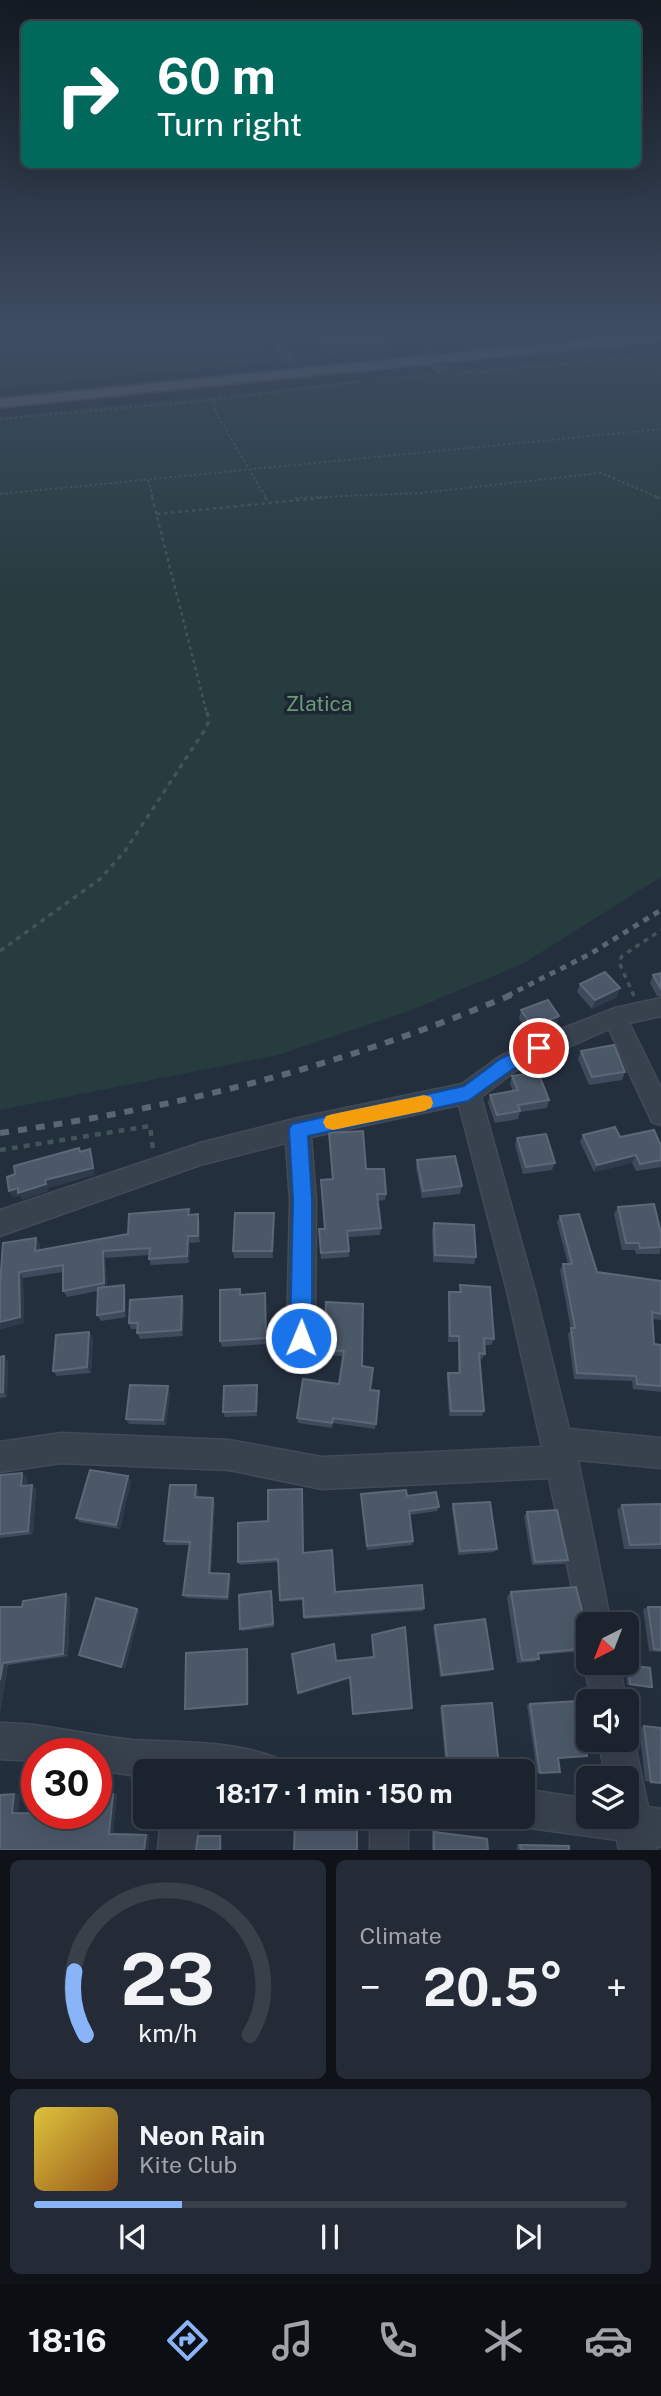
<!DOCTYPE html>
<meta charset="utf-8">
<style>
:root{--surface:#1b232e;--page:#242b36;--text:#f1f3f6;--muted:#a0a4aa;--line:#39404a;--accent:#8ab4f8}
body{margin:0;font-family:"Public Sans",sans-serif;background:var(--page);color:var(--text);height:100vh;display:flex;flex-direction:column;font-size:26px;white-space:nowrap}
*{box-sizing:border-box;margin:0}
p{font-size:23px;color:var(--muted)}
.icon{flex:none;width:38px;height:38px;fill:none;stroke:currentColor;stroke-width:2;stroke-linecap:round;stroke-linejoin:round}
.map{position:relative;height:1850px;overflow:hidden}
.side{display:flex;flex-direction:column;gap:10px;padding:10px;background:#0f1319;flex:1}
.side>*{flex:none}
.hud{position:absolute;left:21px;top:21px;width:620px;height:147px;border-radius:10px;box-shadow:0 7px 28px #0002,0 0 0 2px var(--line);background:#00695c;color:#fff;overflow:hidden}
.needle{width:46px;rotate:222deg}
.controls{position:absolute;left:576px;top:1612px;display:grid;gap:14px}
.controls a{display:grid;place-items:center;width:63px;height:63px;border-radius:10px;background:var(--surface);box-shadow:0 7px 28px #0002,0 0 0 2px var(--line);font-size:35px}
.speed{position:absolute;left:21px;top:1738px;display:flex;gap:14px;font-size:35px;font-weight:700;text-align:center}
.speed>*{display:grid;place-content:center;width:91px;height:91px;border-radius:50%;background:var(--surface);box-shadow:0 7px 28px #0002,0 0 0 2px var(--line);line-height:1}
.speed .limit{border:10px solid #d22;background:#fff;color:#111}
.pin{position:absolute;display:grid;place-items:center;width:60px;height:60px;color:#fff;margin:-30px;border:4px solid #fff;border-radius:50%;box-shadow:0 2px 7px #0007}
.me{position:absolute;width:77px;margin:-38px;rotate:1deg;stroke-linejoin:round;filter:drop-shadow(0 0 5px #0008)}
.turn{display:flex;align-items:center;gap:24px;height:147px;padding:0 21px;font-size:32px}
.turn .icon{width:91px;height:91px;stroke-width:2.5}
.turn b{display:block;font-size:49px;line-height:60px}
.big{font-size:52px;font-weight:700;line-height:1.1}
.side .tile{flex:1;display:flex;flex-direction:column;justify-content:center;gap:10px;min-width:0;padding:0 24px;border-radius:10px;background:var(--page)}
.side .dial{align-items:center;gap:0}
.dial svg{height:182px;overflow:visible;fill:none;stroke:var(--line);stroke-width:7;stroke-linecap:round;text-anchor:middle}
.dial text{fill:var(--text);stroke:none}
.song{display:flex;align-items:center;gap:21px}
.cover{width:84px;height:84px;border-radius:10px;background:linear-gradient(135deg,hsl(50 70% 55%),hsl(30 70% 35%))}
.played{height:7px;border-radius:4px;background:linear-gradient(90deg,var(--accent) 25%,var(--line) 25%)}
.keys{display:flex;justify-content:space-around;direction:ltr}
.heat{display:flex;justify-content:space-between;align-items:center;font-size:38px;direction:ltr}
.side .tiles{flex:1;display:grid;gap:10px;grid-template-columns:1fr 1fr}
.tile:last-child{grid-column:span 2}
.trip{position:absolute;left:133px;top:1759px;width:402px;height:70px;border-radius:10px;background:var(--surface);box-shadow:0 7px 28px #0002,0 0 0 2px var(--line);font-weight:700;line-height:70px;text-align:center}
.menu{display:flex;height:112px;justify-content:space-around;align-items:center;background:#0b0e12;color:var(--muted)}
.menu .icon{width:49px;height:49px}
.menu .active{color:var(--accent)}
.menu b{font-size:32px;color:var(--text)}
.map>svg:first-child{display:block}
.green{fill:#263c3f}
.lines{fill:none;stroke-linecap:round;stroke-linejoin:round}
.minor-casing{stroke:#414a57;stroke-width:3}
.major-casing{stroke:#414a57;stroke-width:4}
.path-far3{stroke:#3f5557;stroke-width:2;stroke-dasharray:2.5 2.5;stroke-linecap:butt}
.path-far2{stroke:#3f5557;stroke-width:2.5;stroke-dasharray:3.5 3.5;stroke-linecap:butt}
.path-far1{stroke:#3f5557;stroke-width:3.5;stroke-dasharray:5 5;stroke-linecap:butt}
.path{stroke:#3f5557;stroke-width:4.5;stroke-dasharray:6 6;stroke-linecap:butt}
.minor{fill:#38414e;fill-rule:evenodd}
.major{fill:#56606e;fill-rule:evenodd}
.rail-far1{stroke:#5a6575;stroke-width:5;stroke-dasharray:6 6;stroke-linecap:butt}
.rail{stroke:#5a6575;stroke-width:6;stroke-dasharray:9 9;stroke-linecap:butt}
.wall{fill:#3f4b5c}
.shaded-wall{fill:#2f3b4b}
.building{fill:#4b5868;stroke:#5c6777;stroke-width:2}
.route{fill:#1a73e8;stroke:#114b97;stroke-width:2}
.slow{fill:#f59e0b}
.labels{text-anchor:middle;stroke-width:7;stroke-linejoin:round;paint-order:stroke}
.park-label{font-size:21px;fill:#6b9a76;stroke:#1d2633}
</style>
<div class="map">
<svg width="661" height="1850" viewBox="0 0 661 1850">
<rect width="100%" height="100%" fill="#242f3e"/>
<path class="green" d="M0 333H255L272 362 0 389Z
M661 353V877L524 963 412 1010 278 1055 0 1110V417L449 371Z"/>
<g class="lines">
<defs>
<path id="minor" d="M267 333H277L294 361H286Z
M603 333H616L607 338Z
M423 351H431L446 368V372H438L423 355Z
M661 998V1016L629 1023 661 1088V1125L652 1122 609 1029 515 1071 481 1097 535 1291 569 1429 661 1438V1468L578 1460 611 1624H588V1639L582 1636 549 1478 322 1489 229 1470 61 1463 0 1472V1442L61 1433 229 1440 322 1457 542 1447 507 1291 459 1105 311 1137 316 1200 315 1338 311 1348 301 1352 291 1348 287 1338 290 1200 286 1143 200 1165 0 1236V1210L200 1143 298 1118 462 1084 499 1057 531 1041 615 1008Z
M588 1651V1662H618L627 1701 626 1702 591 1701 584 1662Z
M0 1723C45 1723 88 1736 133 1740 179 1743 232 1740 276 1758L281 1771H145V1777L96 1770V1754H37V1761L0 1759Z
M626 1726 634 1740 648 1807 661 1809V1847L656 1846 657 1850H619L617 1840 523 1827 510 1821 508 1816H523V1789L588 1799V1816H626V1778H606L598 1740H626Z
M161 1816H199L196 1850H158Z
M370 1816H408V1850H370Z"/>
<path id="major" d="M661 333V340L0 407V399Z"/>
</defs>
<use href="#minor" class="minor-casing"/>
<use href="#major" class="major-casing"/>
<path class="path-far3" d="M164 333 196 371
M643 355 661 377
M455 374 644 356
M402 377 430 376
M213 398 215 411 266 498
M0 419 213 400 363 381
M148 480 153 498
M0 494 661 429
M295 498 421 493 601 473 660 498"/>
<path class="path-far2" d="M152 497 207 714
M265 497 268 501
M656 497 661 499
M157 514 331 497"/>
<path class="path-far1" d="M0 951 100 879 125 851 204 731 209 721 207 712
M634 996 619 962 622 956 661 930"/>
<path class="path" d="M0 1150 150 1126 153 1150"/>
<use href="#minor" class="minor"/>
<use href="#major" class="major"/>
<path class="rail-far1" d="M507 996 590 954 661 910"/>
<path class="rail" d="M0 1133C182 1107 342 1066 511 995"/>
</g>
<path class="wall" d="M308 333H416L385 337 387 339 386 351 323 353Z
M661 973V997L657 996 650 983 653 975Z
M580 984 617 997 592 1009 577 992Z
M521 1010 557 1024 530 1034 519 1019Z
M581 1051 625 1072 622 1080 589 1085 578 1059Z
M512 1076 549 1100 547 1108 520 1112 518 1119 495 1123 488 1103 490 1095 513 1091 510 1084Z
M583 1135 661 1146V1167L636 1171 632 1163 594 1172 580 1142Z
M517 1138 555 1163 552 1170 523 1174 515 1145Z
M329 1140 366 1169 386 1194 385 1200 378 1201 381 1228 380 1235 348 1237 349 1257 321 1259 319 1229H324L332 1179Z
M417 1160 462 1186 460 1194 422 1198 416 1168Z
M618 1207 661 1233 660 1254H636L635 1250H622L614 1214Z
M274 1213 273 1258H234L233 1251Z
M190 1215 200 1222V1242L190 1243 189 1263 151 1265 149 1259V1255L105 1258 107 1287 124 1285 126 1291V1317L101 1321 97 1315 98 1291 67 1297 63 1291V1272L23 1278 24 1323 0 1329V1285L36 1238 40 1245 39 1250 128 1234Z
M560 1216 597 1272 661 1281V1320L653 1319 654 1344 661 1345V1392L633 1389 632 1381 574 1379 568 1334 571 1330 560 1270 563 1264H568L557 1222Z
M434 1223 476 1257 474 1264 433 1262 432 1230Z
M460 1285 494 1339 491 1345H484L485 1354 482 1359H479L484 1411 482 1416H449L447 1379 448 1373H458V1342H448V1298L449 1292H459Z
M182 1296 184 1302 183 1336 140 1339 137 1333V1329H131L129 1323Z
M265 1300 267 1344 222 1347 220 1341Z
M326 1302 362 1366 370 1390 379 1391 375 1429 333 1423 332 1428 298 1423 297 1418 339 1384 343 1356 324 1355Z
M93 1338 91 1373 57 1376 53 1371Z
M0 1357 8 1361 7 1397 0 1398Z
M258 1391 257 1416 225 1417 223 1412Z
M170 1392 166 1425 129 1424 126 1419Z
M0 1475 27 1477 26 1485H32L36 1489 33 1534 0 1538Z
M131 1481 120 1529 80 1522 76 1518Z
M196 1485 198 1490V1497L215 1502 211 1573 229 1574 231 1577 229 1600 186 1598 183 1595 190 1545H166L164 1541Z
M361 1494 407 1496 439 1507 437 1511 409 1515 413 1541 412 1545 367 1550Z
M453 1504 497 1549 494 1552 458 1555 452 1508Z
M661 1504V1549H624L617 1510 622 1505Z
M527 1512 568 1560 564 1564 532 1565 524 1516Z
M304 1553 335 1592 424 1608 423 1611 304 1619 303 1600 280 1602 278 1562 240 1565 238 1562Z
M511 1592 588 1635V1650L585 1651 538 1655 539 1659 534 1662 517 1663 507 1597Z
M66 1594 70 1597 68 1656 8 1665 0 1712V1607H22Z
M272 1594 274 1627 242 1631 240 1629Z
M648 1607H661V1652L649 1651 643 1609Z
M435 1625 493 1669 490 1671 440 1677 433 1627Z
M372 1635 412 1708 411 1709 353 1715 350 1679 298 1695 336 1661 373 1657Z
M247 1649 248 1651 249 1705 188 1710 185 1709Z
M626 1665H629L652 1687 649 1688 627 1685Z
M530 1704 558 1758 560 1772 537 1773 527 1705Z
M442 1706 499 1766 446 1770 440 1707Z
M644 1726 661 1728V1783L645 1781 639 1727Z
M96 1793 117 1794 113 1833 149 1834 148 1850H0V1795L20 1794 18 1812 54 1813Z
M296 1818 356 1821 357 1822 295 1819Z
M432 1831 485 1837 487 1839 488 1850H432Z
M517 1844 565 1845 569 1846V1850H517Z"/>
<path class="shaded-wall" d="M376 333H416L375 338Z
M620 988 617 997 592 1009 595 1000Z
M559 1016 557 1024 530 1034 532 1026Z
M90 1149 93 1157 95 1175 48 1188 49 1191 22 1200 20 1196 13 1198 9 1191 45 1180Z
M636 1155 632 1163 594 1172 597 1165Z
M274 1213V1220L273 1258 272 1251Z
M198 1214 200 1222V1242L198 1236Z
M188 1236 190 1243 189 1263 187 1256Z
M36 1238 40 1245 39 1257 35 1251Z
M103 1251 105 1258 107 1290 104 1283Z
M19 1272 23 1278 24 1323 0 1329V1322Z
M124 1285 126 1291V1317L124 1311Z
M182 1296 184 1302 183 1336 181 1330Z
M89 1332 93 1338 91 1373 87 1367Z
M4 1356 8 1361 7 1397 3 1392Z
M257 1385 258 1391 257 1416 256 1411Z
M168 1386 170 1392 166 1425 163 1420Z
M22 1473 27 1477 26 1490 21 1486Z
M128 1476 131 1481 120 1529 116 1525Z
M32 1485 36 1489 33 1534 28 1531Z
M196 1485 198 1490 197 1501 195 1497Z
M213 1498 215 1502 210 1576 209 1573Z
M229 1574 231 1577 229 1600 227 1597Z
M66 1594 70 1597 68 1656 63 1654Z
M137 1609 140 1612 125 1669 121 1667Z
M247 1649 248 1651 249 1705 247 1704Z
M3 1663 8 1665 0 1712V1680Z
M350 1677V1679L298 1695V1693Z
M14 1794H20L18 1812 12 1813Z
M113 1794H117L113 1833 109 1834Z
M149 1834 148 1850H144L146 1835Z
M222 1835V1850H220V1836Z"/>
<path class="building" d="M317 333H382L387 339 323 341Z
M605 972 620 988 595 1000 580 984Z
M661 973V989L653 975Z
M548 1000 559 1016 532 1026 521 1010Z
M614 1045 625 1072 592 1077 581 1051Z
M538 1072 549 1100 518 1105 520 1111 497 1115 490 1095 518 1090 512 1076Z
M615 1127 620 1137 654 1130 661 1146V1160L640 1164 636 1155 597 1165 583 1135Z
M363 1131 366 1169H384L386 1194H377L381 1228 347 1231 349 1251 321 1253 319 1229H325L321 1180 333 1179 329 1133Z
M546 1134 555 1163 526 1167 517 1138Z
M79 1148 80 1152 90 1149 93 1168 45 1180 46 1184 18 1193V1188L9 1191 7 1177 15 1174 14 1166Z
M455 1156 462 1186 423 1191 417 1160Z
M654 1204 661 1233V1247L640 1248 639 1243H626L618 1207Z
M189 1209 188 1215 198 1214V1236H188L187 1256 149 1259 150 1248 103 1251 104 1283 63 1291V1265L19 1272 20 1317 0 1322V1285L3 1243 36 1238 35 1251 128 1234 129 1214Z
M235 1213H274L272 1251H233Z
M579 1214 597 1272 661 1281V1314L652 1312 654 1344 661 1345V1386L637 1384 636 1376 577 1373 571 1328H575L563 1264H572L560 1216Z
M434 1223 474 1225 476 1257 435 1255Z
M124 1285V1311L97 1315 98 1288Z
M460 1285 490 1287 494 1339 484 1338 485 1354 479 1353 484 1411H451L448 1373H460L459 1336H450L449 1292H461Z
M240 1289V1295L265 1293 266 1338 220 1341V1290Z
M182 1296 181 1330 137 1333 138 1323H129L130 1300Z
M326 1302 363 1304 362 1366 373 1368 370 1390 379 1391 376 1424 333 1418 332 1423 297 1418 303 1379 339 1384 344 1351 324 1350Z
M89 1332 87 1367 53 1371 56 1335Z
M4 1356 3 1392H0V1357Z
M130 1385 168 1386 163 1420 126 1419Z
M257 1385 256 1411 223 1412 224 1386Z
M90 1470 128 1476 116 1525 76 1518Z
M22 1473 21 1486 32 1485 28 1531 0 1534V1475Z
M170 1485H196L195 1497 213 1498 209 1573 229 1574 227 1597 183 1595 190 1542 164 1541Z
M302 1489 303 1553 332 1550 335 1592 422 1585 424 1608 304 1617 303 1598 280 1600 278 1559 238 1562V1523L268 1521V1490Z
M406 1490 407 1496 436 1492 439 1507 409 1511 413 1541 367 1546 361 1494Z
M490 1502 497 1549 460 1551 453 1504Z
M661 1504V1544L630 1545 622 1505Z
M557 1510 568 1560 535 1562 527 1512Z
M576 1587 588 1635V1648L538 1653 539 1659 522 1660 511 1592Z
M271 1591 273 1624 240 1629 239 1595Z
M66 1594 63 1654 3 1663 0 1680V1607H22L23 1601Z
M96 1598 137 1609 121 1667 79 1655Z
M648 1607H661V1650L654 1649Z
M485 1619 493 1669 442 1675 435 1625Z
M405 1627 412 1708 353 1714 350 1677 298 1693 292 1654 334 1644 336 1661 374 1657 372 1635Z
M247 1649V1704L185 1709 186 1653Z
M629 1665 650 1668 652 1687 630 1684Z
M577 1701 587 1756 558 1758 560 1772 540 1773 530 1704Z
M492 1703 499 1766 448 1770 442 1706Z
M644 1726 661 1728V1783L651 1782Z
M14 1794 12 1813 54 1814V1813H96V1794H113L109 1834 146 1835 144 1850H0V1795Z
M295 1819 357 1822V1850H294Z
M434 1832 487 1839 488 1850H434Z
M198 1836H220V1850H196Z
M520 1845 569 1846V1850H521Z"/>
<linearGradient id="sky" x2="0" y2="1"><stop stop-color="#141a22"/><stop offset="0.56" stop-color="#3f4d63"/><stop offset="1" stop-color="#3f4d63" stop-opacity="0"/></linearGradient>
<rect width="661" height="592" fill="url(#sky)"/>
<path class="route" d="M539 1041 545 1043 548 1048 545 1053 513 1069 468 1101 308 1136 312 1200V1338L309 1346 301 1349 293 1346 290 1338 293 1200 289 1129 292 1124 464 1086 500 1059Z"/>
<path class="slow" d="M424 1095 431 1097 433 1103 431 1108 424 1111 333 1130 326 1128 323 1122 326 1116 333 1114Z"/>
<g class="labels">
<g class="park-label">
<text x="319" y="711">Zlatica</text>
</g>
</g>
</svg>
<div class="controls">
<a><svg class="needle" viewBox="-14 -14 28 28"><path d="M0-13l5 13h-10z" fill="#e53935"/><path d="M0 13l5-13h-10z" fill="#a0a4aa"/></svg></a>
<a><svg class="icon" aria-label="sound" viewBox="0 0 24 24"><path d="M4 9h4l5-4v14l-5-4H4zM17 9q2 3 0 6"/></svg></a>
<a><svg class="icon" aria-label="layers" viewBox="0 0 24 24"><path d="M12 4l9 5-9 5-9-5zM3 14l9 5 9-5"/></svg></a>
</div>
<div class="speed"><div class="limit">30</div></div>
<div class="pin" style="left:539px;top:1048px;background:#d93025"><svg class="icon" aria-label="arrive" viewBox="0 0 24 24"><path d="M6 21V4h12l-3 4 3 4H6"/></svg></div>
<svg class="me" style="left:301px;top:1338px" viewBox="-20 -20 40 40"><circle r="17" fill="#1a73e8" stroke="#fff" stroke-width="3"/><path d="M0-11L8 9 0 5-8 9z" fill="#fff"/></svg>
<div class="trip">18:17 · 1 min · 150 m</div>
<div class="hud">
<div class="turn"><svg class="icon" aria-label="right" viewBox="0 0 24 24"><path d="M7 20v-9h11M14 6l5 5-5 5"/></svg><div><b>60 m</b>Turn right</div></div>
</div>
</div>
<section class="side">
<div class="tiles">
<div class="tile dial"><svg viewBox="0 0 100 80">
<path d="M14 69A42 42 0 1 1 86 69"/>
<path d="M14 69A42 42 0 0 1 9 41" stroke="#8ab4f8"/>
<text x="50" y="56" font-size="32" font-weight="700">23</text>
<text x="50" y="72" font-size="11">km/h</text>
</svg></div>
<div class="tile"><p>Climate</p>
<div class="heat"><a>−</a><b class="big">20.5°</b><a>+</a></div>
</div>
<div class="tile">
<div class="song"><i class="cover"></i><div><b>Neon Rain</b><p>Kite Club</p></div></div>
<div class="played"></div>
<div class="keys"><svg class="icon" aria-label="previous" viewBox="0 0 24 24"><path d="M18 5L8 12l10 7zM5 5v14"/></svg><svg class="icon" aria-label="pause" viewBox="0 0 24 24"><path d="M8 5v14M16 5v14"/></svg><svg class="icon" aria-label="next" viewBox="0 0 24 24"><path d="M6 5l10 7-10 7zM19 5v14"/></svg></div>
</div>
</div>
</section>
<nav class="menu">
<b>18:16</b>
<svg class="icon active" aria-label="directions" viewBox="0 0 24 24"><path d="M12 3l9 9-9 9-9-9zM9 14v-3h6M13 9l2 2-2 2"/></svg>
<svg class="icon" aria-label="music" viewBox="0 0 24 24"><path d="M9 18V5l10-2v13"/><circle cx="6" cy="18" r="3"/><circle cx="16" cy="16" r="3"/></svg>
<svg class="icon" aria-label="phone" viewBox="0 0 24 24"><path d="M5 4h4l2 5-3 2q2 4 5 5l2-3 5 2v4C11 20 4 13 5 4z"/></svg>
<svg class="icon" aria-label="climate" viewBox="0 0 24 24"><path d="M12 3v18M4 7l16 10M4 17L20 7"/></svg>
<svg class="icon" aria-label="car" viewBox="0 0 24 24"><path d="M5 17H2v-5l4-1 3-4h7l3 4 3 1v5h-3M9 17h6M6 11h13"/><circle cx="7" cy="17" r="2"/><circle cx="17" cy="17" r="2"/></svg>
</nav>
